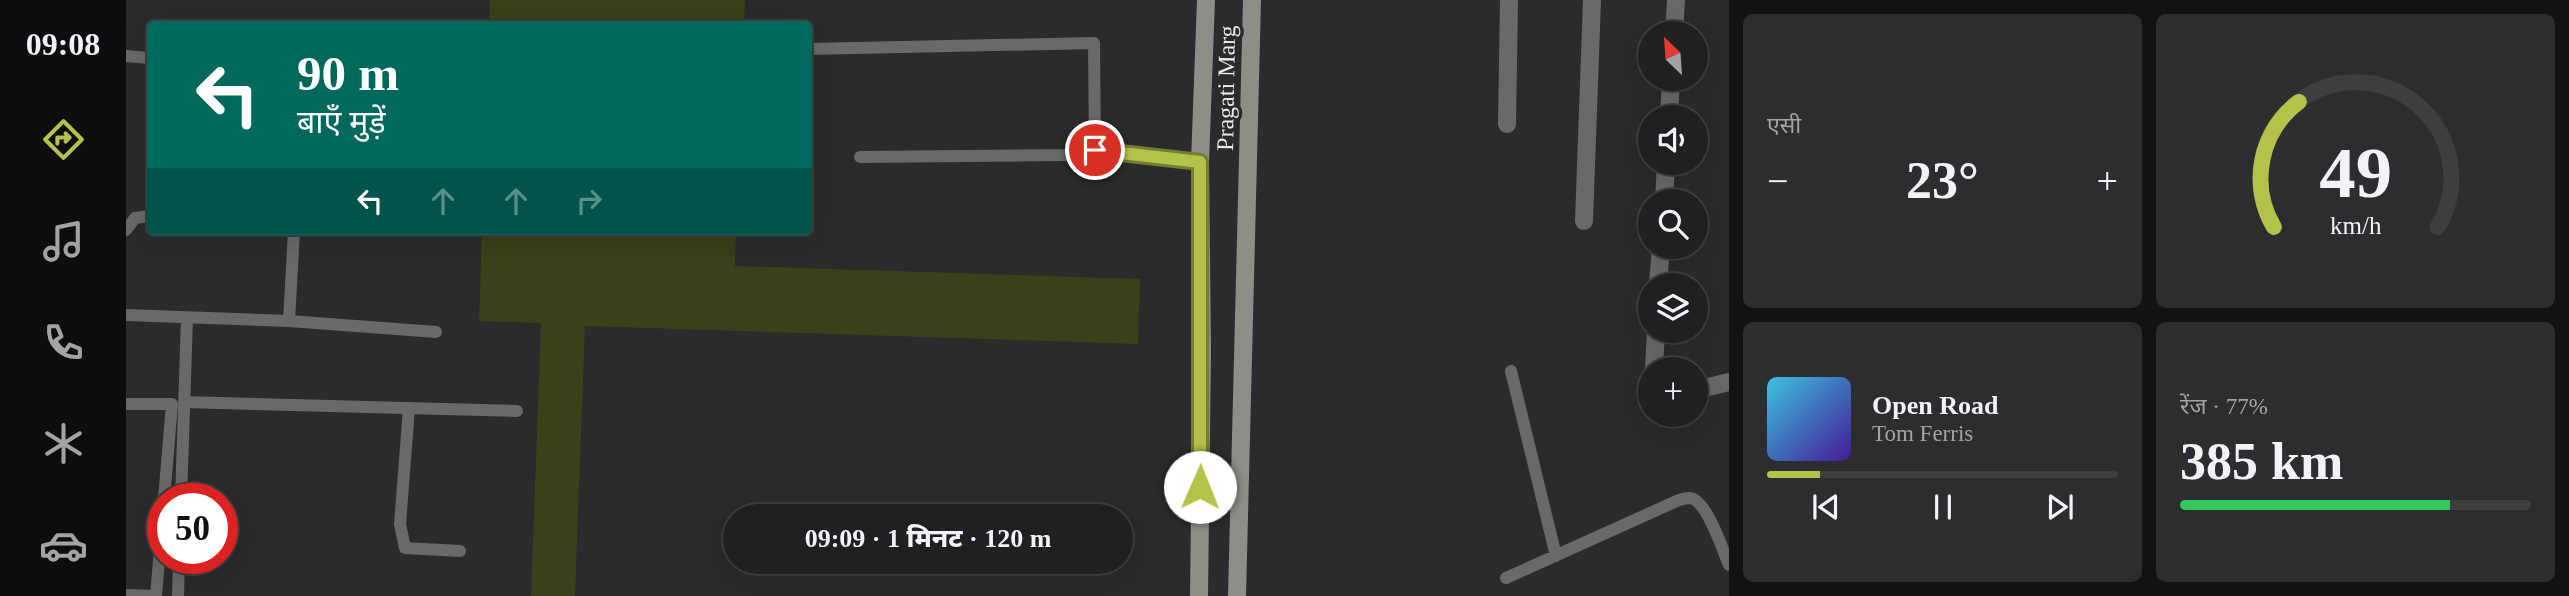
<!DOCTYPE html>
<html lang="hi">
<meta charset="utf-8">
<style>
:root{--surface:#1f2022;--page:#2c2d2f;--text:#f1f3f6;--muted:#a1a3a5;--line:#3c3e40;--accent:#b4c24a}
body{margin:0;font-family:"Times New Roman","Noto Sans Devanagari",serif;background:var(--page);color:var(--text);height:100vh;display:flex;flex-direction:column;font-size:26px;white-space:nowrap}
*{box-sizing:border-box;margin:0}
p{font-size:23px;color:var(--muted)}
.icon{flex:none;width:38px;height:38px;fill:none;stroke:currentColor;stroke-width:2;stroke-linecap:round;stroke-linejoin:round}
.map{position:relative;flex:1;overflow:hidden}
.drawer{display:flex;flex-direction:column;gap:14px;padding:14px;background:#111213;width:840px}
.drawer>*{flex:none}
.hud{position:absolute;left:21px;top:21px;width:665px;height:214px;border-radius:7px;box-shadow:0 7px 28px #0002,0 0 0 2px var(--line);background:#00695c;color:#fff;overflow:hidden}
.needle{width:46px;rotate:335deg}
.fabs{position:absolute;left:1512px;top:21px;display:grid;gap:14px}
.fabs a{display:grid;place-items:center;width:70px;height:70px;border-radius:50%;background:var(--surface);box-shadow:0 7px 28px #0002,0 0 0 2px var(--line);font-size:35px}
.speed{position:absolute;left:21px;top:483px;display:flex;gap:14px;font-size:35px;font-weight:700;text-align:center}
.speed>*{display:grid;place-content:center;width:91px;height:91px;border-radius:50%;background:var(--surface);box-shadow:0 7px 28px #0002,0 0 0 2px var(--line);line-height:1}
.speed .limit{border:10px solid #d22;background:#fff;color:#111}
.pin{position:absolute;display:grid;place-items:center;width:60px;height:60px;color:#fff;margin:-30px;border:4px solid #fff;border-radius:50%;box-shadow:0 2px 7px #0007}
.me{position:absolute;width:77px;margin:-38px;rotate:1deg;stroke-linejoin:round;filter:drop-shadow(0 0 5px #0008)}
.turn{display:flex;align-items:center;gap:24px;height:147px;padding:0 35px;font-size:32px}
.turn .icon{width:91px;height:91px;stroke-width:2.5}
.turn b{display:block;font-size:49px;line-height:60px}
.lanes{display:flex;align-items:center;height:66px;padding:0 35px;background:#0003;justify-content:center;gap:35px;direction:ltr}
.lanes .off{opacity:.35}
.big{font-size:52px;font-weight:800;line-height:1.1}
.drawer .card{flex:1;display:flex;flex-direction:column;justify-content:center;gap:10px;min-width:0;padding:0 24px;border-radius:10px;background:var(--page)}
.drawer .dial{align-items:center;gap:0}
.dial svg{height:182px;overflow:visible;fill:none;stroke:var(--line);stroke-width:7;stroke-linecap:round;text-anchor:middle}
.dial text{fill:var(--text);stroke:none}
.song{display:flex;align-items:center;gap:21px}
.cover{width:84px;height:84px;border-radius:10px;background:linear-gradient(135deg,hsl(190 70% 55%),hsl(260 70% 35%))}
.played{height:7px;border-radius:4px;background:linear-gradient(90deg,var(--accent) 15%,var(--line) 15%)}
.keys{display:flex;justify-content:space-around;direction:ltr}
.heat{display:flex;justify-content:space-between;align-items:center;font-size:38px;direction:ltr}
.charge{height:10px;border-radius:5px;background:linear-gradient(90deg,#34c759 77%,var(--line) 0)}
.drawer .tiles{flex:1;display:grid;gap:14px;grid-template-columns:repeat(2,1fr)}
.trip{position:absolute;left:597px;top:504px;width:410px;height:70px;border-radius:35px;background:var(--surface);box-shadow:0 7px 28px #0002,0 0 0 2px var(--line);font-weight:800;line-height:70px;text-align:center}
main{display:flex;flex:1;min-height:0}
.dock{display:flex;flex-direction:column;width:126px;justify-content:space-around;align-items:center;background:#0c0d0e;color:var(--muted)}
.dock .icon{width:49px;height:49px}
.dock .active{color:var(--accent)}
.dock b{font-size:32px;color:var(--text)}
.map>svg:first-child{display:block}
.green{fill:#3b4019}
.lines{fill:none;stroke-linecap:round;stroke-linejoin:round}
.lane{stroke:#696a68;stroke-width:12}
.street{stroke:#696a68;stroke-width:18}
.secondary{stroke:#8d8d8a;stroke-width:18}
.route-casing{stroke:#757e30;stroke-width:18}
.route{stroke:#b4c24a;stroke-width:12}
.labels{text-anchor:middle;stroke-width:7;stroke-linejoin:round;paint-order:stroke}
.street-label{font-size:24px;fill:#e9eaec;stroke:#292b2d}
</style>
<main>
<nav class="dock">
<b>09:08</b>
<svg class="icon active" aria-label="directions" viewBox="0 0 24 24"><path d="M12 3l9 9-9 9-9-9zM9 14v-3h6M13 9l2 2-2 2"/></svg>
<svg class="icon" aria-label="music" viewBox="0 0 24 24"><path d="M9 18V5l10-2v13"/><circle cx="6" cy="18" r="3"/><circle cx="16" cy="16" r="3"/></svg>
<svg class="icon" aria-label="phone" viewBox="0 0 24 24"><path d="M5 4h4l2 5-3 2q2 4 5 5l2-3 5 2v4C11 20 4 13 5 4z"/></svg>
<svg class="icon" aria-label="climate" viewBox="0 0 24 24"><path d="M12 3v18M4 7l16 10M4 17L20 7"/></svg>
<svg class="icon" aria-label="car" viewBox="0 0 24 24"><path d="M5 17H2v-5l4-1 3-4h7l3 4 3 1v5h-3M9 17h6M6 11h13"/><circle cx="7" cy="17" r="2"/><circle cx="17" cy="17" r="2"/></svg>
</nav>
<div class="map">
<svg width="1603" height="596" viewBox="0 0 1603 596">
<rect width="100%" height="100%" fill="#292b2d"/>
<path class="green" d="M364 0H619L618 24H363Z
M356 231H610L609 266 1014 279 1012 344 459 326 449 596H405L415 323 353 321Z"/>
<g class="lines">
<path class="lane" d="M682 49 968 43 969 150 1074 162
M0 56 24 58
M734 157 939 155 969 150
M0 230 9 218 24 216
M0 315 163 321 310 332
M163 321 168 231
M1385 371 1430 556
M58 402 391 411
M0 404H46L38 499
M283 408 274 524 279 548 334 551
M55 499 61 318
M1380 578 1553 500C1556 499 1560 498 1564 498 1581 500 1597 551 1603 565
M0 595 30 596 37 514
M52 596 53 558"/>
<path class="street" d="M1548 33 1550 0
M1543 117 1545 79
M1381 124 1383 0
M1538 201 1540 163
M1458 221 1466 0
M1532 285 1535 247
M1528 369 1530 331
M1570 390 1603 382"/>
<path class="secondary" d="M1073 596 1076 351 1074 162 1080 0
M1111 596 1126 0"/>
</g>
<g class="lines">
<defs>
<path id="route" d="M969 150 1074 162V487"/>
</defs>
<use href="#route" class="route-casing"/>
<use href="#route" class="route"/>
</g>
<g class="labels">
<g class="street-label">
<text transform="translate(1100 88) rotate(-89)" y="8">Pragati Marg</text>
</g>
</g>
</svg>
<div class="fabs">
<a><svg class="needle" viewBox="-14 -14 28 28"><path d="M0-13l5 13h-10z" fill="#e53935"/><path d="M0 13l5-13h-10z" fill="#a1a3a5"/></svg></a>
<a><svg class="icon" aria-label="sound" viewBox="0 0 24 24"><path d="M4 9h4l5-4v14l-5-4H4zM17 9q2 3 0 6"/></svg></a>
<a><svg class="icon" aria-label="search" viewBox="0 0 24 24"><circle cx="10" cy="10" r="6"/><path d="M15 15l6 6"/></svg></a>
<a><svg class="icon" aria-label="layers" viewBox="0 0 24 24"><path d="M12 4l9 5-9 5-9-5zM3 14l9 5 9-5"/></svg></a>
<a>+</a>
</div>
<div class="speed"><div class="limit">50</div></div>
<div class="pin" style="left:969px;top:150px;background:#d93025"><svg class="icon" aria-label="arrive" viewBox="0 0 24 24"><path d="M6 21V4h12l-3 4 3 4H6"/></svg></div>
<svg class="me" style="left:1074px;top:487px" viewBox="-20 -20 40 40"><circle r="19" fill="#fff"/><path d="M0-13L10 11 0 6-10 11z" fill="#b4c24a"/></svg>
<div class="trip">09:09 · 1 मिनट · 120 m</div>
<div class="hud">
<div class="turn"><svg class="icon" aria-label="left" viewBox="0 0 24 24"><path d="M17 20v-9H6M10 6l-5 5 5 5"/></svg><div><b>90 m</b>बाएँ मुड़ें</div></div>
<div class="lanes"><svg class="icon" aria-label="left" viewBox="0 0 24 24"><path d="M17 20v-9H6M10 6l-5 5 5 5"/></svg><svg class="icon off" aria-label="ahead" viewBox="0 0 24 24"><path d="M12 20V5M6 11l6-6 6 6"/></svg><svg class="icon off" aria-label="ahead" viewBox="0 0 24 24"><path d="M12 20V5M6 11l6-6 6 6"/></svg><svg class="icon off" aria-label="right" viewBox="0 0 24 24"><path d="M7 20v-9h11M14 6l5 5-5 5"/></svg></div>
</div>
</div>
<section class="drawer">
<div class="tiles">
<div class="card"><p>एसी</p>
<div class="heat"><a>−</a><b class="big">23°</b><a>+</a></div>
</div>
<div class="card dial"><svg viewBox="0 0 100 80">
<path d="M14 69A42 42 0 1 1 86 69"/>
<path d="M14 69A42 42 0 0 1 25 14" stroke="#b4c24a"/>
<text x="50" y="56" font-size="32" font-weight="700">49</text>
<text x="50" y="72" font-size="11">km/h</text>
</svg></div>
<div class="card">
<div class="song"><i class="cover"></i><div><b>Open Road</b><p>Tom Ferris</p></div></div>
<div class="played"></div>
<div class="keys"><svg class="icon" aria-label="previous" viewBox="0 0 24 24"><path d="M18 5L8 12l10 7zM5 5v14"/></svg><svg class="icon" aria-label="pause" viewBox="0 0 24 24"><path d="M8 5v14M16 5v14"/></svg><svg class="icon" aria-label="next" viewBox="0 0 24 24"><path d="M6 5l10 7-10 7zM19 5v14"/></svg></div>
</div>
<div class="card"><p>रेंज · 77%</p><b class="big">385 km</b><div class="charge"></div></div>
</div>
</section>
</main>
